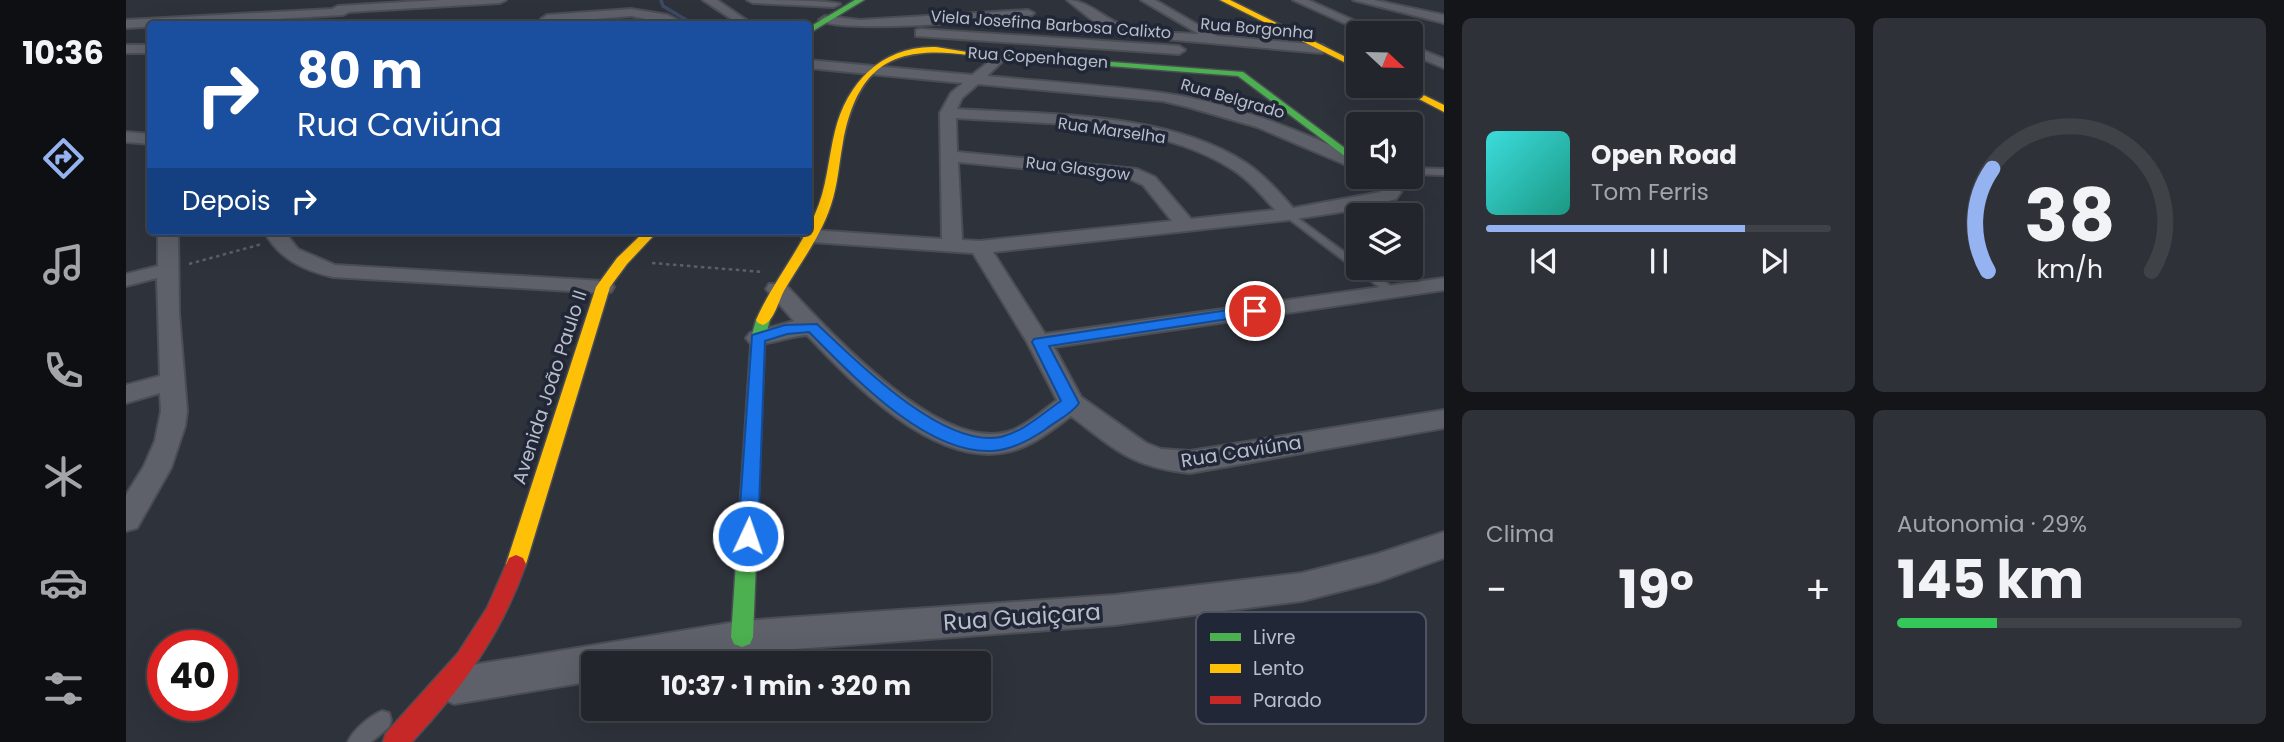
<!DOCTYPE html>
<html lang="pt">
<meta charset="utf-8">
<style>
:root{--surface:#22262c;--page:#2e3238;--text:#f1f3f6;--muted:#a2a5a9;--line:#3f4348;--accent:#95b2f1}
body{margin:0;font-family:Poppins,sans-serif;background:var(--page);color:var(--text);height:100vh;display:flex;flex-direction:column;font-size:26px;white-space:nowrap}
*{box-sizing:border-box;margin:0}
p{font-size:23px;color:var(--muted)}
.icon{flex:none;width:38px;height:38px;fill:none;stroke:currentColor;stroke-width:2;stroke-linecap:round;stroke-linejoin:round}
.map{position:relative;flex:1;overflow:hidden}
.panel{display:flex;flex-direction:column;gap:18px;padding:18px;background:#131518;width:840px}
.panel>*{flex:none}
.guide{position:absolute;left:21px;top:21px;width:665px;height:214px;border-radius:7px;box-shadow:0 7px 28px #0002,0 0 0 2px var(--line);background:#1a4fa0;color:#fff;overflow:hidden}
.needle{width:46px;rotate:112deg}
.controls{position:absolute;left:1220px;top:21px;display:grid;gap:14px}
.controls a{display:grid;place-items:center;width:77px;height:77px;border-radius:7px;background:var(--surface);box-shadow:0 7px 28px #0002,0 0 0 2px var(--line);font-size:35px}
.speed{position:absolute;left:21px;top:630px;display:flex;gap:14px;font-size:35px;font-weight:700;text-align:center}
.speed>*{display:grid;place-content:center;width:91px;height:91px;border-radius:50%;background:var(--surface);box-shadow:0 7px 28px #0002,0 0 0 2px var(--line);line-height:1}
.speed .limit{border:10px solid #d22;background:#fff;color:#111}
.pin{position:absolute;display:grid;place-items:center;width:60px;height:60px;color:#fff;margin:-30px;border:4px solid #fff;border-radius:50%;box-shadow:0 2px 7px #0007}
.me{position:absolute;width:77px;margin:-38px;rotate:3deg;stroke-linejoin:round;filter:drop-shadow(0 0 5px #0008)}
.turn{display:flex;align-items:center;gap:24px;height:147px;padding:0 35px;font-size:32px}
.turn .icon{width:91px;height:91px;stroke-width:2.5}
.turn b{display:block;font-size:49px;line-height:60px}
.then{display:flex;align-items:center;height:66px;padding:0 35px;background:#0003;gap:14px;font-size:26px}
.big{font-size:52px;font-weight:700;line-height:1.1}
.panel .widget{flex:1;display:flex;flex-direction:column;justify-content:center;gap:10px;min-width:0;padding:0 24px;border-radius:10px;background:var(--page)}
.panel .dial{align-items:center;gap:0}
.dial svg{height:182px;overflow:visible;fill:none;stroke:var(--line);stroke-width:7;stroke-linecap:round;text-anchor:middle}
.dial text{fill:var(--text);stroke:none}
.song{display:flex;align-items:center;gap:21px}
.cover{width:84px;height:84px;border-radius:10px;background:linear-gradient(135deg,hsl(180 70% 55%),hsl(170 70% 35%))}
.played{height:7px;border-radius:4px;background:linear-gradient(90deg,var(--accent) 75%,var(--line) 75%)}
.keys{display:flex;justify-content:space-around;direction:ltr}
.heat{display:flex;justify-content:space-between;align-items:center;font-size:38px;direction:ltr}
.charge{height:10px;border-radius:5px;background:linear-gradient(90deg,#34c759 29%,var(--line) 0)}
.panel .tiles{flex:1;display:grid;gap:18px;grid-template-columns:repeat(2,1fr)}
.trip{position:absolute;left:455px;top:651px;width:410px;height:70px;border-radius:7px;background:var(--surface);box-shadow:0 7px 28px #0002,0 0 0 2px var(--line);font-weight:700;line-height:70px;text-align:center}
main{display:flex;flex:1;min-height:0}
.tabs{display:flex;flex-direction:column;width:126px;justify-content:space-around;align-items:center;background:#0e0f12;color:var(--muted)}
.tabs .icon{width:49px;height:49px}
.tabs .active{color:var(--accent)}
.tabs b{font-size:32px;color:var(--text)}
.map>svg:first-child{display:block}
.lines{fill:none;stroke-linecap:round;stroke-linejoin:round}
.stream{stroke:#3d4965;stroke-width:3.5}
.lane-casing{stroke:#4a4d54;stroke-width:4}
.street-casing{stroke:#4a4d54;stroke-width:4}
.fast-casing{stroke:#4a4d54;stroke-width:3}
.slow-casing{stroke:#4a4d54;stroke-width:3}
.jam-casing{stroke:#4a4d54;stroke-width:3}
.path{stroke:#5b6066;stroke-width:2.5;stroke-dasharray:3.5 3.5;stroke-linecap:butt}
.lane{fill:#5e6169;fill-rule:evenodd}
.street{fill:#5e6169;fill-rule:evenodd}
.fast{fill:#4caf50;fill-rule:evenodd}
.slow{fill:#ffc107;fill-rule:evenodd}
.jam{fill:#c62828;fill-rule:evenodd}
.route{fill:#1a73e8;stroke:#114b97;stroke-width:2}
.labels{text-anchor:middle;stroke-width:7;stroke-linejoin:round;paint-order:stroke}
.far-street-label{font-size:16px;fill:#b9becb;stroke:#212737}
.street-label{font-size:19px;fill:#b9becb;stroke:#212737}
.near-street-label{font-size:23px;fill:#b9becb;stroke:#212737}
.key{fill:#212737;stroke:#4f5463;stroke-width:2}
.key-label{font-size:19px;fill:#b9becb}
</style>
<main>
<nav class="tabs">
<b>10:36</b>
<svg class="icon active" aria-label="directions" viewBox="0 0 24 24"><path d="M12 3l9 9-9 9-9-9zM9 14v-3h6M13 9l2 2-2 2"/></svg>
<svg class="icon" aria-label="music" viewBox="0 0 24 24"><path d="M9 18V5l10-2v13"/><circle cx="6" cy="18" r="3"/><circle cx="16" cy="16" r="3"/></svg>
<svg class="icon" aria-label="phone" viewBox="0 0 24 24"><path d="M5 4h4l2 5-3 2q2 4 5 5l2-3 5 2v4C11 20 4 13 5 4z"/></svg>
<svg class="icon" aria-label="climate" viewBox="0 0 24 24"><path d="M12 3v18M4 7l16 10M4 17L20 7"/></svg>
<svg class="icon" aria-label="car" viewBox="0 0 24 24"><path d="M5 17H2v-5l4-1 3-4h7l3 4 3 1v5h-3M9 17h6M6 11h13"/><circle cx="7" cy="17" r="2"/><circle cx="17" cy="17" r="2"/></svg>
<svg class="icon" aria-label="filters" viewBox="0 0 24 24"><path d="M4 7h16M4 17h16"/><circle cx="9" cy="7" r="2"/><circle cx="15" cy="17" r="2"/></svg>
</nav>
<div class="map">
<svg width="1318" height="742" viewBox="0 0 1318 742">
<rect width="100%" height="100%" fill="#2e323b"/>
<g class="lines">
<path class="stream" d="M535 0 537 6 567 24"/>
<defs>
<path id="lane" d="M1284 168 1318 169V175L1284 174Z
M1162 211 1232 262V268H1240L1269 289 1270 291 1269 293H1261L1159 216 1157 214Z
M256 711 263 713 265 720 263 727 245 742H222C227 730 244 716 256 711Z"/>
<path id="street" d="M314 0H380L374 3 223 12 217 15 0 28V20L206 9 212 6Z
M577 0H591L626 24H613Z
M621 0C642 0 699 0 714 4L708 7 627 3Z
M941 0C964 0 982 23 1006 29 1028 33 1052 33 1073 34L1015 0H1029L1091 36 1196 45 1202 49 1196 53 1004 36 971 24Z
M1167 0H1182L1256 33H1240Z
M1227 0H1248L1318 15V23Z
M505 9 542 15 559 24H544L505 16 421 23 415 19 421 15Z
M902 10 908 13 906 15C877 21 712 34 693 20L699 16 734 20Z
M794 29 1053 46 1059 50 1053 54 790 36V30Z
M0 45H24V53H0Z
M1284 45 1318 59V68L1284 54Z
M878 50 884 54 861 76C919 82 978 85 1036 93 1103 102 1171 129 1232 158V170L1131 127 1062 107 1037 101 852 84 836 98 831 109C922 115 1042 112 1120 163 1138 175 1153 192 1167 208L1255 192 1240 177H1259L1275 192 1270 199 1228 210 1162 220 867 252 919 334 1318 278V290L928 347 955 397 1020 443 1035 449 1064 451 1318 410V428L1064 473C1005 467 990 450 945 416 926 430 908 445 885 451 811 471 727 384 681 335 663 336 639 347 624 343L620 338 624 333 668 321 640 289 643 284H659C703 331 811 451 881 432 899 427 916 411 931 400L901 342 847 253 685 242 675 236 685 230 816 239 814 113 825 93 837 83 682 68V60L846 75ZM830 118C918 124 1029 120 1106 169 1123 180 1136 195 1149 210L1065 219 1029 177 1011 169 831 152ZM832 162 1002 178 1017 185 1046 221 854 241 836 240Z
M0 132 24 134V144L0 142Z
M32 231H52L53 313 61 411 59 426 45 468 11 528 0 531V495L18 466 29 441 35 411 34 393 0 403V385L34 376 31 278 0 286V274L32 266Z
M138 231H158L172 249 209 265 477 281 485 282 488 287 485 292 477 293 207 277C177 270 153 259 138 231Z
M1318 532V558L1251 582 1176 601 989 625 616 653 560 663H467V681L328 704 315 698 310 686 315 674 328 668 616 621 989 595 1176 573 1251 554Z"/>
<path id="fast" d="M729 0H738L682 34V28Z
M840 51 1117 72 1232 158V166L1112 76 843 55 839 53Z
M637 315 644 320 639 338 627 637 624 644 616 647 608 644 605 637 625 338 630 320Z"/>
<path id="slow" d="M1094 0H1104L1232 63V69Z
M810 47 847 53 843 55C768 45 732 64 717 142 713 163 712 184 705 205 695 236 675 262 659 289 653 299 648 322 637 325L632 323 630 320C646 283 674 250 689 214 701 188 702 159 709 131 721 82 757 45 810 47Z
M1268 86H1279L1318 105V112Z
M519 231H532L501 264 484 287 400 564 397 570 390 573 383 570 380 564 470 287 491 258Z"/>
<path id="jam" d="M390 555 397 558 400 564C376 633 336 689 286 742H257L260 733 332 653 361 608 383 558Z"/>
</defs>
<use href="#lane" class="lane-casing"/>
<use href="#street" class="street-casing"/>
<use href="#fast" class="fast-casing"/>
<use href="#slow" class="slow-casing"/>
<use href="#jam" class="jam-casing"/>
<path class="path" d="M526 263 637 272
M63 264 136 244"/>
<use href="#lane" class="lane"/>
<use href="#street" class="street"/>
<use href="#fast" class="fast"/>
<use href="#slow" class="slow"/>
<use href="#jam" class="jam"/>
</g>
<path class="route" d="M1129 306 1137 311 1135 314 923 346 953 403C946 414 930 421 920 429 904 440 886 450 866 451 799 454 727 376 683 332L661 334 639 341 632 536 629 542 622 545 615 542 612 536 626 335 659 325 691 324C730 361 817 449 875 437 897 432 917 413 935 401L906 342 908 339Z"/>
<g class="labels">
<g class="far-street-label">
<text transform="translate(925 24) rotate(4)" y="6">Viela Josefina Barbosa Calixto</text>
<text transform="translate(1131 28) rotate(5)" y="6">Rua Borgonha</text>
<text transform="translate(912 57) rotate(4)" y="6">Rua Copenhagen</text>
<text transform="translate(1107 98) rotate(16)" y="6">Rua Belgrado</text>
<text transform="translate(986 130) rotate(8)" y="6">Rua Marselha</text>
<text transform="translate(952 168) rotate(7)" y="6">Rua Glasgow</text>
</g>
<g class="street-label">
<text transform="translate(423 387) rotate(-72)" y="7">Avenida João Paulo II</text>
<text transform="translate(1115 451) rotate(-9)" y="7">Rua Caviúna</text>
</g>
<g class="near-street-label">
<text transform="translate(896 617) rotate(-4)" y="8">Rua Guaiçara</text>
</g>
</g>
<rect x="1070" y="612" width="230" height="112" rx="10" class="key"/>
<rect x="1084" y="633" width="31" height="8" fill="#4caf50"/>
<rect x="1084" y="664" width="31" height="9" fill="#ffc107"/>
<rect x="1084" y="696" width="31" height="8" fill="#c62828"/>
<g class="key-label">
<text x="1127" y="644">Livre</text>
<text x="1127" y="675">Lento</text>
<text x="1127" y="707">Parado</text>
</g>
</svg>
<div class="controls">
<a><svg class="needle" viewBox="-14 -14 28 28"><path d="M0-13l5 13h-10z" fill="#e53935"/><path d="M0 13l5-13h-10z" fill="#a2a5a9"/></svg></a>
<a><svg class="icon" aria-label="sound" viewBox="0 0 24 24"><path d="M4 9h4l5-4v14l-5-4H4zM17 9q2 3 0 6"/></svg></a>
<a><svg class="icon" aria-label="layers" viewBox="0 0 24 24"><path d="M12 4l9 5-9 5-9-5zM3 14l9 5 9-5"/></svg></a>
</div>
<div class="speed"><div class="limit">40</div></div>
<div class="pin" style="left:1129px;top:311px;background:#d93025"><svg class="icon" aria-label="arrive" viewBox="0 0 24 24"><path d="M6 21V4h12l-3 4 3 4H6"/></svg></div>
<svg class="me" style="left:622px;top:536px" viewBox="-20 -20 40 40"><circle r="17" fill="#1a73e8" stroke="#fff" stroke-width="3"/><path d="M0-11L8 9 0 5-8 9z" fill="#fff"/></svg>
<div class="trip">10:37 · 1 min · 320 m</div>
<div class="guide">
<div class="turn"><svg class="icon" aria-label="right" viewBox="0 0 24 24"><path d="M7 20v-9h11M14 6l5 5-5 5"/></svg><div><b>80 m</b>Rua Caviúna</div></div>
<div class="then">Depois<svg class="icon" aria-label="right" viewBox="0 0 24 24"><path d="M7 20v-9h11M14 6l5 5-5 5"/></svg></div>
</div>
</div>
<section class="panel">
<div class="tiles">
<div class="widget">
<div class="song"><i class="cover"></i><div><b>Open Road</b><p>Tom Ferris</p></div></div>
<div class="played"></div>
<div class="keys"><svg class="icon" aria-label="previous" viewBox="0 0 24 24"><path d="M18 5L8 12l10 7zM5 5v14"/></svg><svg class="icon" aria-label="pause" viewBox="0 0 24 24"><path d="M8 5v14M16 5v14"/></svg><svg class="icon" aria-label="next" viewBox="0 0 24 24"><path d="M6 5l10 7-10 7zM19 5v14"/></svg></div>
</div>
<div class="widget dial"><svg viewBox="0 0 100 80">
<path d="M14 69A42 42 0 1 1 86 69"/>
<path d="M14 69A42 42 0 0 1 16 24" stroke="#95b2f1"/>
<text x="50" y="56" font-size="32" font-weight="700">38</text>
<text x="50" y="72" font-size="11">km/h</text>
</svg></div>
<div class="widget"><p>Clima</p>
<div class="heat"><a>−</a><b class="big">19°</b><a>+</a></div>
</div>
<div class="widget"><p>Autonomia · 29%</p><b class="big">145 km</b><div class="charge"></div></div>
</div>
</section>
</main>
